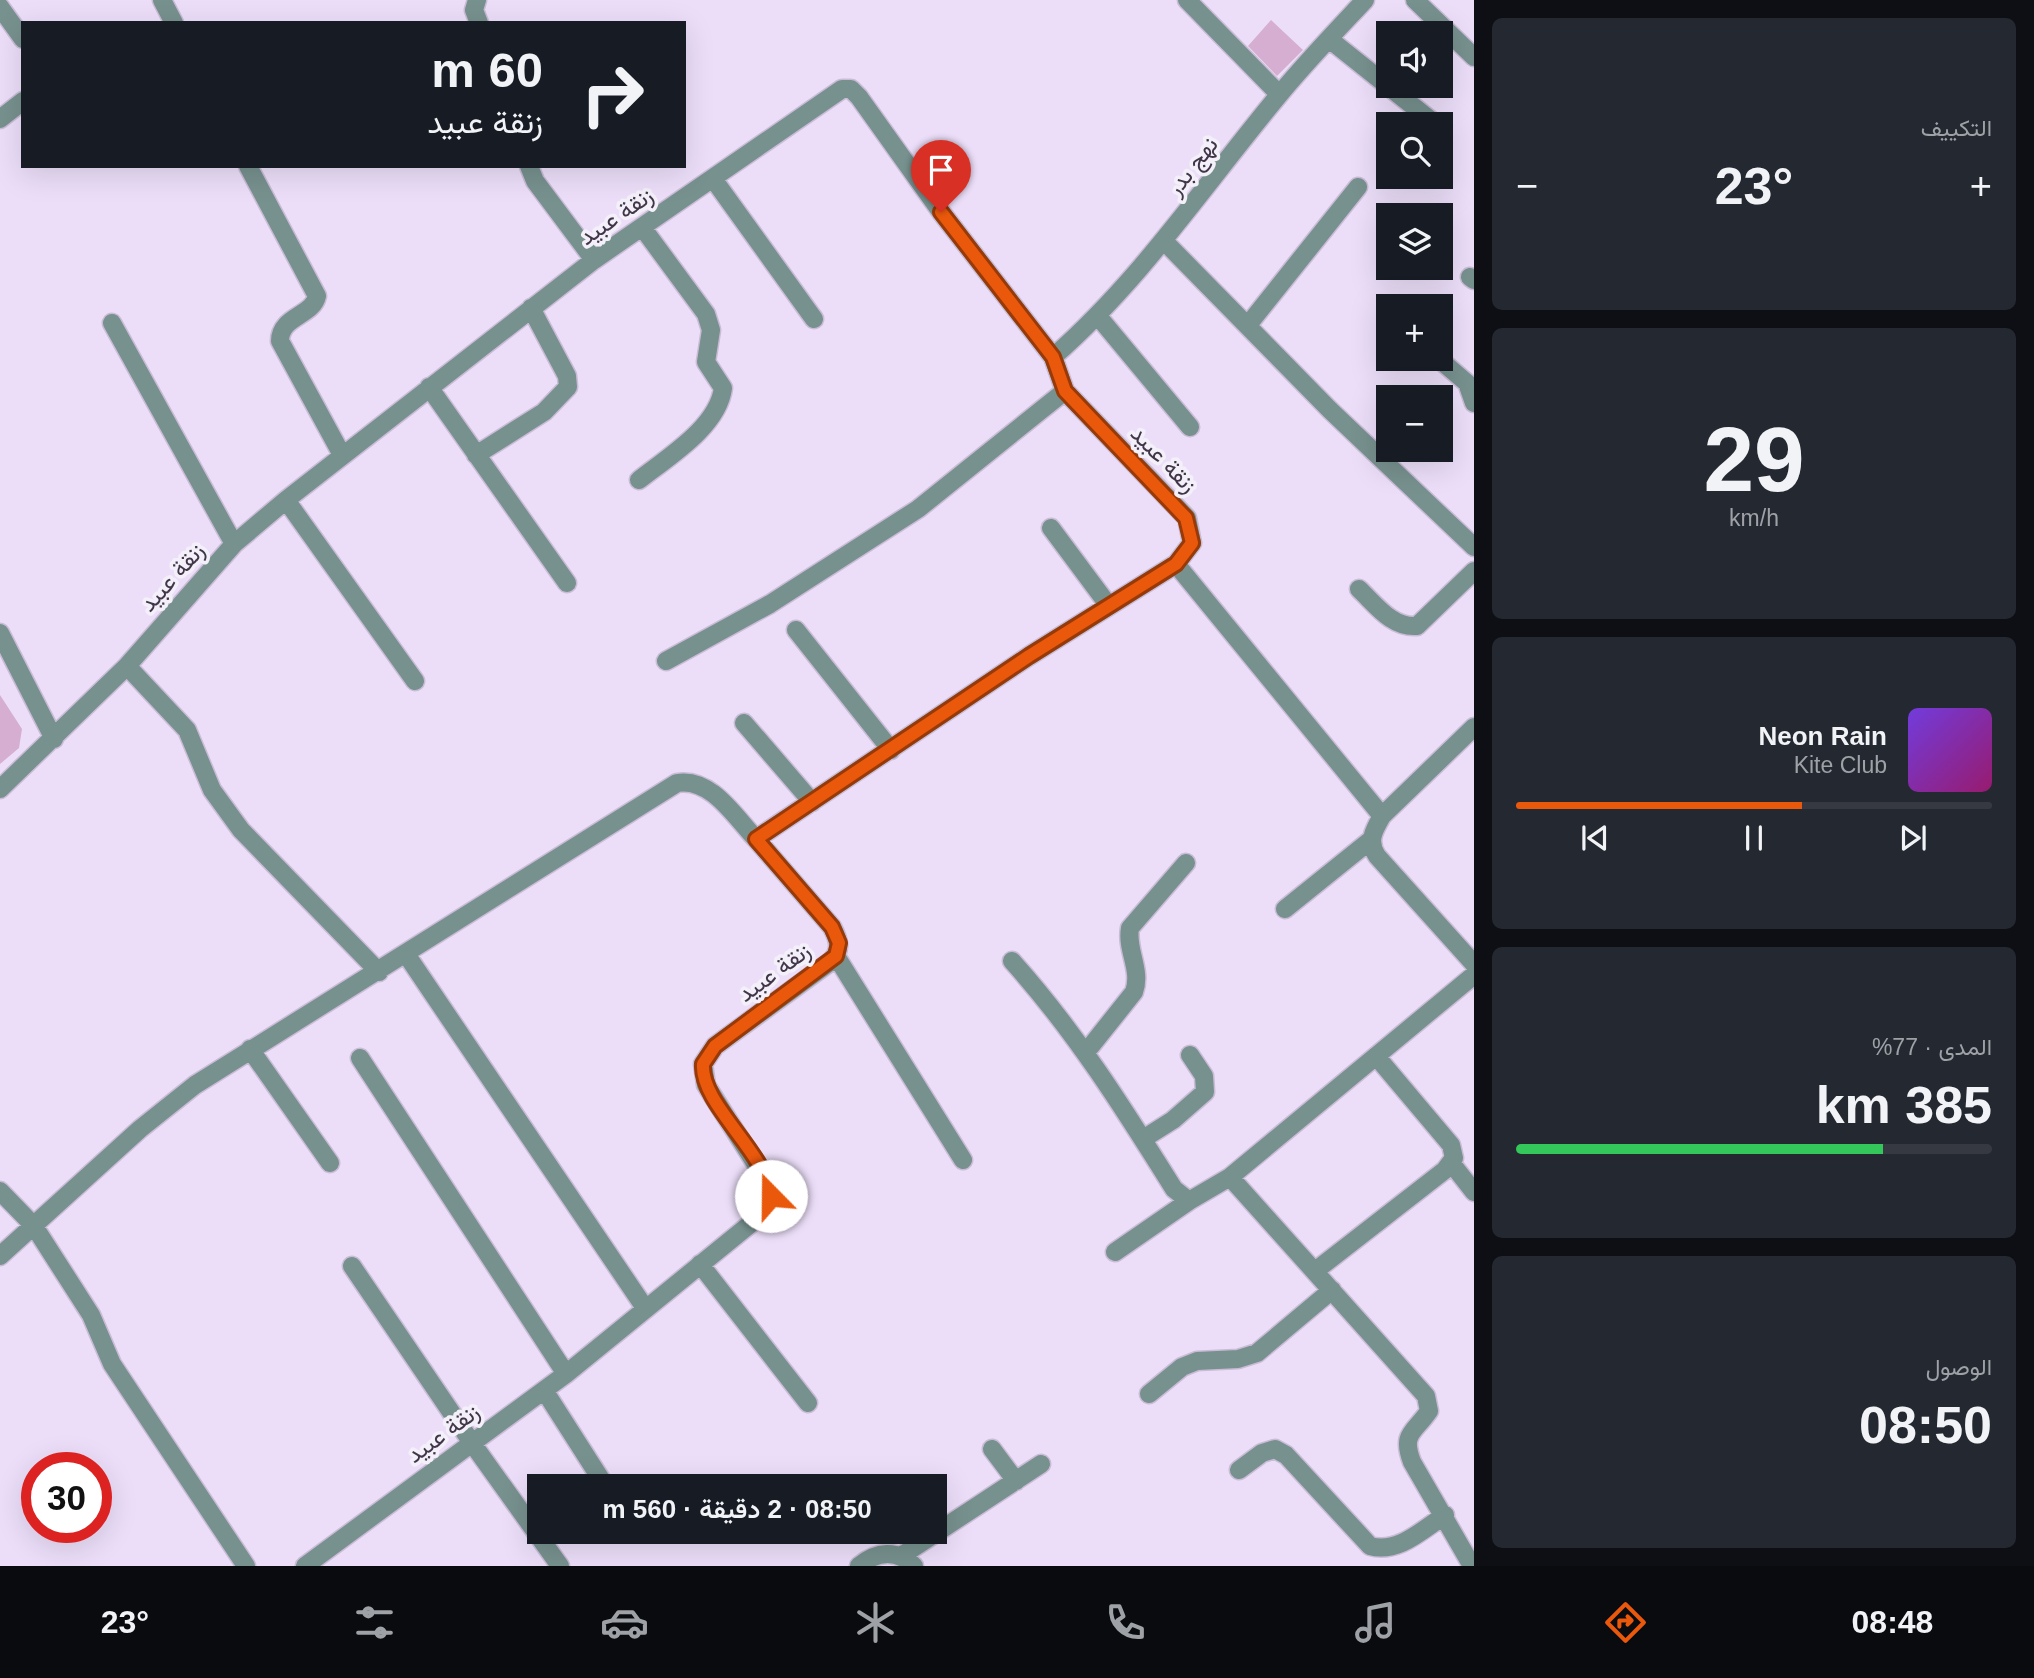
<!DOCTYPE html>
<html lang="ar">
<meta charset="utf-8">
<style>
:root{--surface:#171b24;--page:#242831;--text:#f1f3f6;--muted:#9ea1a6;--line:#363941;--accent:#ea580c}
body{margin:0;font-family:Arial,Vazirmatn,sans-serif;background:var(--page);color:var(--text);direction:rtl;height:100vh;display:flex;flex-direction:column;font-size:26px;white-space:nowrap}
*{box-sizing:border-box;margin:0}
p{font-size:23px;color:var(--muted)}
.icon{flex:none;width:38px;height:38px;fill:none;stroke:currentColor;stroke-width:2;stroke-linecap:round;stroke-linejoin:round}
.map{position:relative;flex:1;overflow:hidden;direction:ltr}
.drawer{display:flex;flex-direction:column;gap:18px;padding:18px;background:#0d0f14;width:560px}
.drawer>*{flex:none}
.hud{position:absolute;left:21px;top:21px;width:665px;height:147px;border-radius:0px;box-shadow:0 7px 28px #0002;direction:rtl;background:#171b24;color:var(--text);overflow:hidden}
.fabs{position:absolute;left:1376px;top:21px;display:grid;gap:14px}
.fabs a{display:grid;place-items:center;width:77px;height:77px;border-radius:0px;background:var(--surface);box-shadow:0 7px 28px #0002;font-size:35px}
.speed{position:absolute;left:21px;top:1452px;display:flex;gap:14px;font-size:35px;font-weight:700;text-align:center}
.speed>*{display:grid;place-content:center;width:91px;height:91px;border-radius:50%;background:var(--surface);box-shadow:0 7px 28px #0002;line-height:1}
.speed .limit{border:10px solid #d22;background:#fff;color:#111}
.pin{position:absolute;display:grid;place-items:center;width:60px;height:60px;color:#fff;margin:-72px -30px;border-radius:50% 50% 50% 0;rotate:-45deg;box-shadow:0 0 7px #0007}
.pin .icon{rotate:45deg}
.me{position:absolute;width:77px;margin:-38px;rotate:338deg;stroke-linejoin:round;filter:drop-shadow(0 0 5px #0008)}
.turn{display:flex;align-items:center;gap:24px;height:147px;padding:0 28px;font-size:32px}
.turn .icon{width:91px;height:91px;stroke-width:2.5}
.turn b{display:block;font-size:49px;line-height:60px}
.big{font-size:52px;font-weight:600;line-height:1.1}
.drawer .card{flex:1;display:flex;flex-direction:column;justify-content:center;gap:10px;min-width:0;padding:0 24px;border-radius:10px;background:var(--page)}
.drawer .dial{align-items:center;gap:0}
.dial b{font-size:91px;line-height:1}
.song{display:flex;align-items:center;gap:21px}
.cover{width:84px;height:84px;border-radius:10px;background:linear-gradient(135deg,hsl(260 70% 55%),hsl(320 70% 35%))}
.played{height:7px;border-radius:4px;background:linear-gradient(90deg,var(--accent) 60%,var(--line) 60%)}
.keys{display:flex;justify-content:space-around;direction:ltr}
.heat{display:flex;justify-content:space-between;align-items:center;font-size:38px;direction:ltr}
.charge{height:10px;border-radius:5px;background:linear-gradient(90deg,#34c759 77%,var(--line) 0)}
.trip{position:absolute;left:527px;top:1474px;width:420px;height:70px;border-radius:0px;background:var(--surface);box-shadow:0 7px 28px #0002;font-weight:600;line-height:70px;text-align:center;direction:rtl}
.menu{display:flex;height:112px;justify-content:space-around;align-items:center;background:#090b0e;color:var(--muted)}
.menu .icon{width:49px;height:49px}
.menu .current{color:var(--accent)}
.menu b{font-size:32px;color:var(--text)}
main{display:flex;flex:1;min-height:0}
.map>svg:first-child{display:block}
.building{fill:#d5aed2}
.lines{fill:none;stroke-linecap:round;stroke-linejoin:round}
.minor-casing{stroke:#cabcd6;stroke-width:21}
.minor{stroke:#77918e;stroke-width:18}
.route-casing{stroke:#983908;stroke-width:18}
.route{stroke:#ea580c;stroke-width:12}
.labels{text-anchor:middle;stroke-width:7;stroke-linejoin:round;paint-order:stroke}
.street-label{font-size:23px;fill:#403648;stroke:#f4f0f9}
</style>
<main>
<section class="drawer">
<div class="card"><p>التكييف</p>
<div class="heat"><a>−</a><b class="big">23°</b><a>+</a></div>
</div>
<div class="card dial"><b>29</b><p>km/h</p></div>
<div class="card">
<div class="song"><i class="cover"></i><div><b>Neon Rain</b><p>Kite Club</p></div></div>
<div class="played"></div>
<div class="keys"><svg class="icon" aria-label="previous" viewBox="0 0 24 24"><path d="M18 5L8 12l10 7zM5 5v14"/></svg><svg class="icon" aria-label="pause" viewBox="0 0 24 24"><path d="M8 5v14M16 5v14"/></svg><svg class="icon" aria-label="next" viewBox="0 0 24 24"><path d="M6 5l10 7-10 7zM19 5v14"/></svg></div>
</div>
<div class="card"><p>المدى · 77%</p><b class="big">385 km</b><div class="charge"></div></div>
<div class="card"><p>الوصول</p><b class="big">08:50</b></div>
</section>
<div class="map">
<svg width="1474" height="1566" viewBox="0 0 1474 1566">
<rect width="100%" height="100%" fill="#ecdef9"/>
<path class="building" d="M1271 20 1303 50 1277 76 1248 46Z
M0 695 22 729 19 748 0 764Z"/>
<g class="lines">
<defs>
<path id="minor" d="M162 0 174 23
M477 0 474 10 479 23
M1187 0 1279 94
M1415 0 1474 57
M0 7 23 39
M1329 39 1433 122
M0 119 23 101
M248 166 317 296C313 316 280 316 280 341L342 455
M529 166 535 181 594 260
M714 180 814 319
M1164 241 1330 410 1474 547
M1470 277 1474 280
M1097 315 1190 427
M112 323 234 544
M1248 325 1358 187
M1053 357C1141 280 1205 184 1279 95 1306 62 1336 31 1365 0
M1439 359 1467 383 1474 403
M429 387 567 583
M476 455 544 412 568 387 567 376 531 308
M639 480C668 457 718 427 723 388L706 362 711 330 706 314 642 227
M286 500 415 681
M1051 528 1109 606
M1176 564 1382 816
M1359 589C1376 605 1392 628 1417 626L1474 571
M796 630 891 750
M0 633 54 739
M666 661 770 604 918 509 1065 391
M127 666 187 730 212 790 241 830 379 972
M744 723 812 802
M1474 727 1382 816C1374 830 1367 841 1377 856L1474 964
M0 789 127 666 234 544 286 500 594 260 842 89H851L859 97 941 212 1053 357 1065 391 1187 518 1192 543 1176 564 1029 656 756 839 832 927C839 940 842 951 830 962L715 1046 703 1064 706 1085 769 1185C772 1202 765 1209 754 1221L566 1374 305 1566
M1285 909 1372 839
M406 954 645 1308
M836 956 963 1160
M1012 961C1075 1031 1124 1109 1174 1189L1189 1201 1230 1177 1474 975
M250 1049 330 1163
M1084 1050 1091 1046 1134 992C1142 970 1126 950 1130 928L1186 863
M360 1058 566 1374
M1143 1139 1173 1120 1205 1092 1204 1076 1190 1055
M1452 1164 1474 1192
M1230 1177 1426 1396 1429 1411C1414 1433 1401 1433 1412 1462L1472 1566
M0 1191 34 1226 91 1315 112 1364 246 1566
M1115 1252 1189 1201
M0 1256 140 1129 195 1085 677 783C711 777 735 817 756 839
M700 1264 808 1403
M352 1266 472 1443 560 1566
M1315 1271 1445 1170 1454 1158 1451 1145 1376 1056
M544 1390 604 1484
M1149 1394 1182 1367 1197 1361 1238 1359 1257 1353 1332 1290
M992 1449 1016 1481
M1239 1470 1262 1453 1275 1449 1286 1455 1370 1546C1398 1554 1422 1530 1445 1515
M901 1556 1041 1464
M859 1566C877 1551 897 1549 914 1566"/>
</defs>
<use href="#minor" class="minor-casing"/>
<use href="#minor" class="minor"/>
</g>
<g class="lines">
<defs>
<path id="route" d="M771 1196C766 1152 700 1104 703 1064L715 1046 836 956 839 943 832 927 756 839 1029 656 1176 564 1192 543 1186 518 1065 391 1053 357 941 212"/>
</defs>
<use href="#route" class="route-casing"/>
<use href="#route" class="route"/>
</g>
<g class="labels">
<g class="street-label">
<text transform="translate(1192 166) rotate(-52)" y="8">نهج بدر</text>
<text transform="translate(616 216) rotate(-34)" y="8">زنقة عبيد</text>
<text transform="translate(1164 459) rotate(46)" y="8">زنقة عبيد</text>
<text transform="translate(172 577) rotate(-48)" y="8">زنقة عبيد</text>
<text transform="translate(774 972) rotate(-36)" y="8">زنقة عبيد</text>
<text transform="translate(443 1433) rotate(-36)" y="8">زنقة عبيد</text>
</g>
</g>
</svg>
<div class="fabs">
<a><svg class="icon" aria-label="sound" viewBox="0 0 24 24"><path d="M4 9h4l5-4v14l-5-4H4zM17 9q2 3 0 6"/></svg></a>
<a><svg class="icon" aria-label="search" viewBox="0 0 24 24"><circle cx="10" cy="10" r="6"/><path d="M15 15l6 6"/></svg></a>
<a><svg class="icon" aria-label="layers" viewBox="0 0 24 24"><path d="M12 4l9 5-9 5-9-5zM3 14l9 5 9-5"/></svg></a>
<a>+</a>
<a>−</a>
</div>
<div class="speed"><div class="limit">30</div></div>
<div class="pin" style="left:941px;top:212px;background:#d93025"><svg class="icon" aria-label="arrive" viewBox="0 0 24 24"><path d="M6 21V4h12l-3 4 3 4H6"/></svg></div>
<svg class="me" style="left:771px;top:1196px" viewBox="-20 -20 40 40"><circle r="19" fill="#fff"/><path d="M0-13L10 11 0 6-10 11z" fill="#ea580c"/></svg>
<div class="trip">08:50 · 2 دقيقة · 560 m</div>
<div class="hud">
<div class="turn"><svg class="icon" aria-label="right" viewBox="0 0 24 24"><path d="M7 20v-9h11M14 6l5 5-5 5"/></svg><div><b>60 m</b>زنقة عبيد</div></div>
</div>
</div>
</main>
<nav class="menu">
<b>08:48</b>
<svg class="icon current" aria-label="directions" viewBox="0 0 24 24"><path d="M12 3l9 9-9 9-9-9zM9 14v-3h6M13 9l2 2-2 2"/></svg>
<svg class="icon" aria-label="music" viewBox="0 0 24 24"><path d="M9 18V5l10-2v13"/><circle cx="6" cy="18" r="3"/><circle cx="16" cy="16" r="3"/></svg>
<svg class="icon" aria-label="phone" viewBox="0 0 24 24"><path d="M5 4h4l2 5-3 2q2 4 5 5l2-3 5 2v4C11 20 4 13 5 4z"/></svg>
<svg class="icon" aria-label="climate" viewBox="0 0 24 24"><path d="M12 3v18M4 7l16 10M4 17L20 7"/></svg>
<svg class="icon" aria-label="car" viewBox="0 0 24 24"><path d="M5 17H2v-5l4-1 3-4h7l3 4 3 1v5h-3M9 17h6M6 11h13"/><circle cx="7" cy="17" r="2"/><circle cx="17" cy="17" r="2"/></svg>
<svg class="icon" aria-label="filters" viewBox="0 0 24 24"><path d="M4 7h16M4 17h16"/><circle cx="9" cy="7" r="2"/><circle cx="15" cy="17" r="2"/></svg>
<b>23°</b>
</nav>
